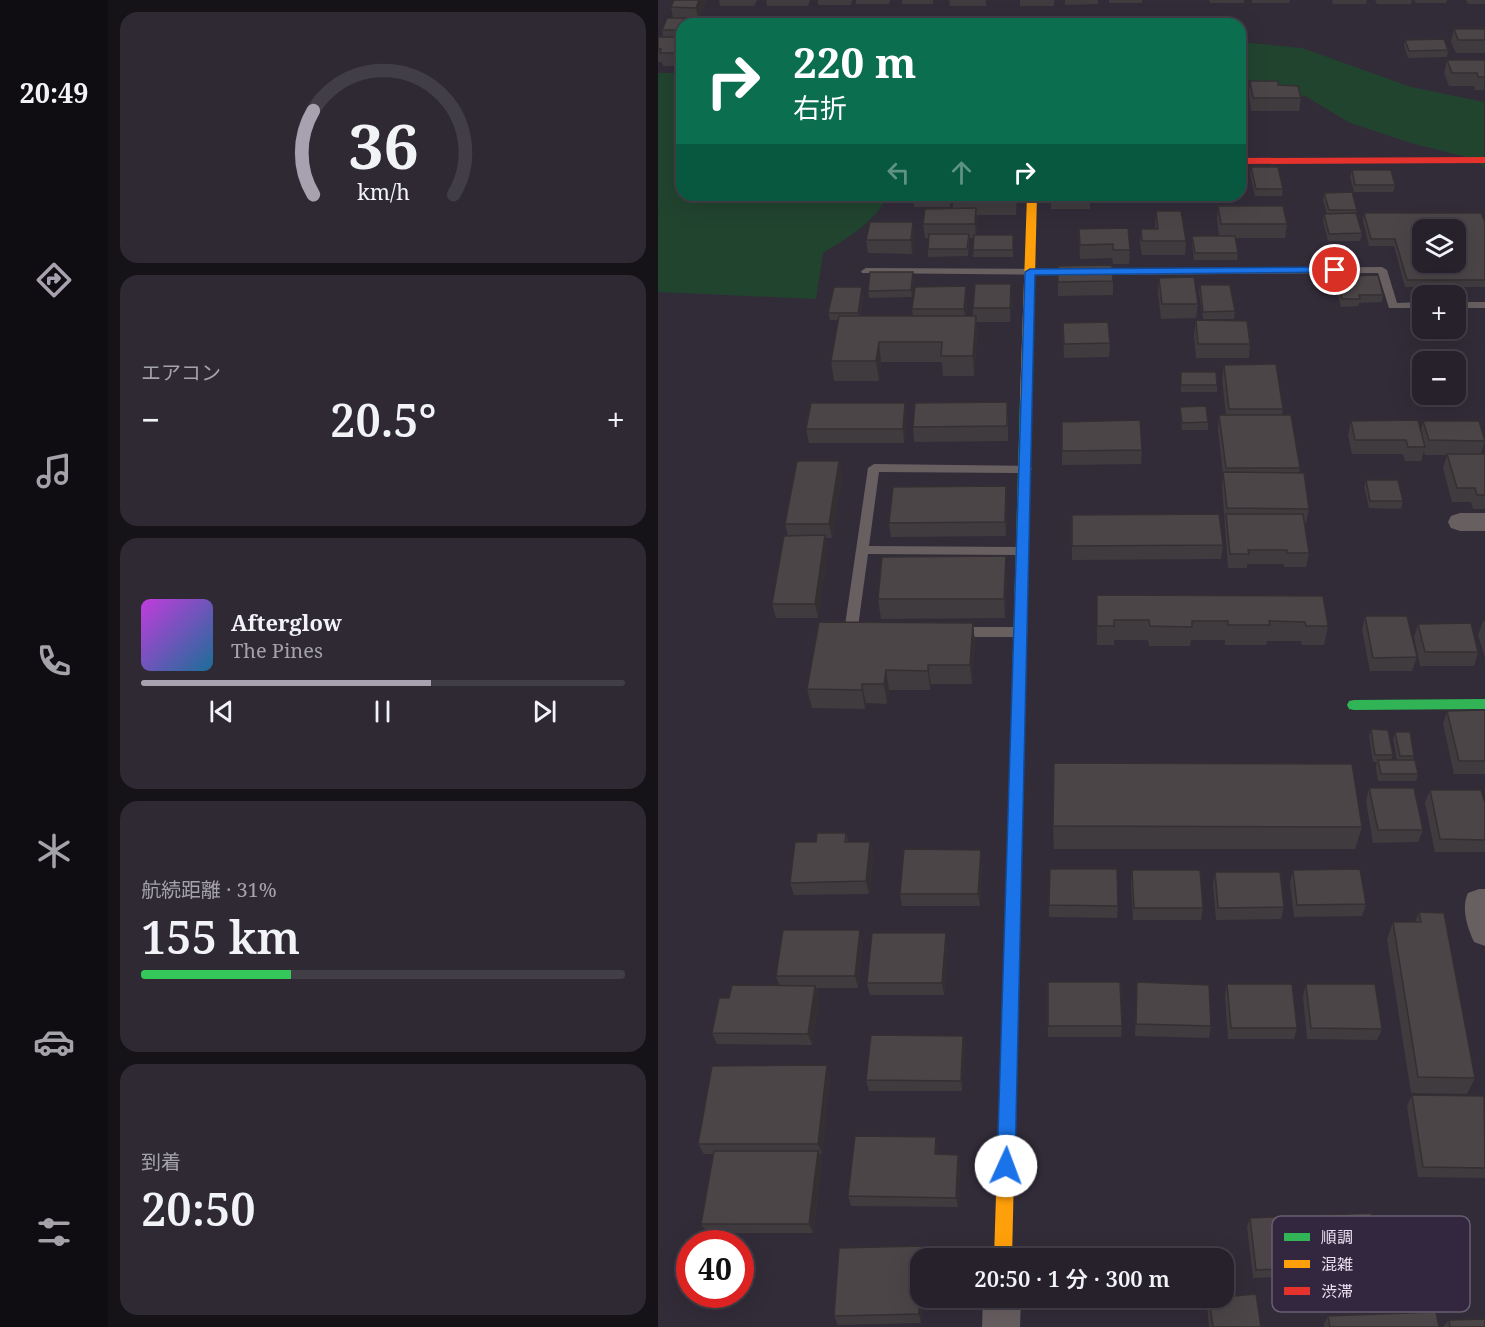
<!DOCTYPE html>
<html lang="ja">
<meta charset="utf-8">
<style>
:root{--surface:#26212b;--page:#2e2933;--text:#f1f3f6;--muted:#a4a3a9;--line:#423e47;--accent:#a8a1af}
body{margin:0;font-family:"Noto Serif","Noto Sans JP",serif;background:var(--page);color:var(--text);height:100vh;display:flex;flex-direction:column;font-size:22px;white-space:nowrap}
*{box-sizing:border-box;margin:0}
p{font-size:20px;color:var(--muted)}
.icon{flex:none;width:33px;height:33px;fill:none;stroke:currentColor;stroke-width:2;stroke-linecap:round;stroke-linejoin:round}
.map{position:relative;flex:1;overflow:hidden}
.sheet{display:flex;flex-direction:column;gap:12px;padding:12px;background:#151218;width:550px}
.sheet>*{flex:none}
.banner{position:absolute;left:18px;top:18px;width:570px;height:183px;border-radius:18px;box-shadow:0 6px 24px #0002,0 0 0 2px var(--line);background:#0b6e4f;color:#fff;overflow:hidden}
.fabs{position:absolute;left:754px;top:219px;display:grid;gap:12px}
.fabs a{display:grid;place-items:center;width:54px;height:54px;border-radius:12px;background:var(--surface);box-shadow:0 6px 24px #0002,0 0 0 2px var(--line);font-size:30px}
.speed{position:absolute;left:18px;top:1230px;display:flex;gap:12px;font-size:30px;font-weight:700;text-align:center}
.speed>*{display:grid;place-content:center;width:78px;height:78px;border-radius:50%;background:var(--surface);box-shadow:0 6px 24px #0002,0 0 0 2px var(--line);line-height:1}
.speed .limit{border:9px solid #d22;background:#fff;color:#111}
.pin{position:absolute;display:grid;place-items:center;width:51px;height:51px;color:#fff;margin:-26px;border:3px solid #fff;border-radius:50%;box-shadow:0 2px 6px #0007}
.me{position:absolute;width:66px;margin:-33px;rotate:2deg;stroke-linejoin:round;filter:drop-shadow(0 0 4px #0008)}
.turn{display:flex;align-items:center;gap:21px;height:126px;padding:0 18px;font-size:27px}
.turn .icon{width:78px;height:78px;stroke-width:2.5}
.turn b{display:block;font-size:42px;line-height:51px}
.lanes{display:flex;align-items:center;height:57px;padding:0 18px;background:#0003;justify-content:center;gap:30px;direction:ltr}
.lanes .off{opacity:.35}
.big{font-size:45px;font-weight:600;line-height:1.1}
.sheet .tile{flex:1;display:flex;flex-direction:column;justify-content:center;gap:9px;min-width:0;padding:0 21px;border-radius:18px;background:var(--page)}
.sheet .dial{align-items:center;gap:0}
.dial svg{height:156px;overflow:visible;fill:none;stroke:var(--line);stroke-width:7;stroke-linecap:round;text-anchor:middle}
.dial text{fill:var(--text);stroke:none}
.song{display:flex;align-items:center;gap:18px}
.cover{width:72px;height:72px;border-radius:9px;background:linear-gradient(135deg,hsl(290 70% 55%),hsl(200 70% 35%))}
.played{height:6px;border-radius:3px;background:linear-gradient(90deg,var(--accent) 60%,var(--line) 60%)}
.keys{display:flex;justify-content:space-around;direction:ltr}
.heat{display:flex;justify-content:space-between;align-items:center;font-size:33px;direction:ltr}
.charge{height:9px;border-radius:4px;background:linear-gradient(90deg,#34c759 31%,var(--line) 0)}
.trip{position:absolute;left:252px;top:1248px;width:324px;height:60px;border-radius:18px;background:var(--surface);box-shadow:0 6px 24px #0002,0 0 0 2px var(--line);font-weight:600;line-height:60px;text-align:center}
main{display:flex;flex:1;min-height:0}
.menu{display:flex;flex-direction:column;width:108px;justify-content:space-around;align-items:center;background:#0f0d11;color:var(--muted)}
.menu .icon{width:42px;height:42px}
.menu .active{color:var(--accent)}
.menu b{font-size:27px;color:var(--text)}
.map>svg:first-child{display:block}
.green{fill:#21442f}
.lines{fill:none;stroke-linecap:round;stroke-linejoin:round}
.lane{fill:#685f61;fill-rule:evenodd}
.street{fill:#685f61;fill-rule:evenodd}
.fast{fill:#30b455;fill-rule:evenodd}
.slow{fill:#ff9f0a;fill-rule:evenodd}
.jam{fill:#e5322d;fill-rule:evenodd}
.wall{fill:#403b3e}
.shaded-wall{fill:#343032}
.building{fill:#4b4548;stroke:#343032;stroke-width:1.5;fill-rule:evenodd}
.route{fill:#1a73e8;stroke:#114b97;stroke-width:1.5}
.key{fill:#32273e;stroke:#685e73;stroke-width:1.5}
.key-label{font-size:16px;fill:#e7e0ef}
</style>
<main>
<nav class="menu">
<b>20:49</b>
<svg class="icon active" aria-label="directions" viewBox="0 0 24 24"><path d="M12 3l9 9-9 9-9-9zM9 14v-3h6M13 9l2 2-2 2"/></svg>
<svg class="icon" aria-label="music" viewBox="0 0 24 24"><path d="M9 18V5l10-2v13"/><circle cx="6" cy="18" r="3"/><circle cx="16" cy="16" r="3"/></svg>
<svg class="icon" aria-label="phone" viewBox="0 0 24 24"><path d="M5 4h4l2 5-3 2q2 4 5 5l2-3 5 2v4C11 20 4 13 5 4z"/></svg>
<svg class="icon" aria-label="climate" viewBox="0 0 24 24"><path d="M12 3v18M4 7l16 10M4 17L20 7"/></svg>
<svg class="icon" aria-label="car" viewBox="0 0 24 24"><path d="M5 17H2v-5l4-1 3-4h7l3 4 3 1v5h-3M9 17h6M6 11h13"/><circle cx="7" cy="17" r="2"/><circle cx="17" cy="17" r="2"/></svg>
<svg class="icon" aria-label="filters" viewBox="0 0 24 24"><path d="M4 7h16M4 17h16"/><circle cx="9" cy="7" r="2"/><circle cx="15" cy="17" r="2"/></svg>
</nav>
<section class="sheet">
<div class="tile dial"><svg viewBox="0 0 100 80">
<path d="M14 69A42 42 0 1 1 86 69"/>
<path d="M14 69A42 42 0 0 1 14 26" stroke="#a8a1af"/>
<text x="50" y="56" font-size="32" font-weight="700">36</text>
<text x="50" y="72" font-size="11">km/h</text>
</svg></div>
<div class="tile"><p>エアコン</p>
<div class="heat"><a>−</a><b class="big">20.5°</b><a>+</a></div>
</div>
<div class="tile">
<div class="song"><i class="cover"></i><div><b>Afterglow</b><p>The Pines</p></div></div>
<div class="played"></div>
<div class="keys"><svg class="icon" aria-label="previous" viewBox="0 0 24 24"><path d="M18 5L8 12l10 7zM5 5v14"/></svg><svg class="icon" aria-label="pause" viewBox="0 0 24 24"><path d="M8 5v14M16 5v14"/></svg><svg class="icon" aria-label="next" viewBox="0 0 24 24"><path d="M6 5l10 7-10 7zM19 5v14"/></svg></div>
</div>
<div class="tile"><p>航続距離 · 31%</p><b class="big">155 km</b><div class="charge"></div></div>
<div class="tile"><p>到着</p><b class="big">20:50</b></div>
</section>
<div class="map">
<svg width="827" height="1327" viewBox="0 0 827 1327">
<rect width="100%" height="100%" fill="#322c39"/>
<path class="green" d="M582 42 644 48 753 87 826 102V169L820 160 753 143 690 122 649 97 582 77Z
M0 73H24V195H229C219 222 187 239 165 253L158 299 0 292Z"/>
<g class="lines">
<path class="lane" d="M724 267 729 270 739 303 765 302V308H731L720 273 437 275 432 272 437 269Z
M208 268 417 269 422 272 417 275 204 273 203 271Z
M798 302H827V308H798Z
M216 464 372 466 374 469 368 473 221 472 211 546 365 547 371 551 365 555 210 554 200 627 206 628 208 632 201 637 188 636 186 632 210 468Z
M298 627H363L370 632 363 637H298L291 632Z"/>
<path class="street" d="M802 513H827V531H802L793 528 790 522 793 516Z
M821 889H827V946L816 942C809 927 803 908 810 893Z
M325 1298H363L362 1327H324Z"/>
<path class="fast" d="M368 395 374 399 366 756 364 760 359 762 354 760 352 756 362 399Z
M827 699V709L696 710 691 709 689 705 691 701 696 700Z"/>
<path class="slow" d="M369 195H379L374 399 368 403 362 399Z
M352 999 358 1002 360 1007 354 1258H336L344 1007 346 1002Z"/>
<path class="jam" d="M827 157V163L582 164V158Z
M359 750 364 752 366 756 360 1007 358 1012 352 1015 346 1012 344 1007 352 756 354 752Z"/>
</g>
<path class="wall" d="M16 0H49L40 20H39L40 24H24V66H5L4 62H0V37H5L4 30 15 18 13 7Z
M61 0H99L96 6H62Z
M108 0H152L150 6H109Z
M160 0H194L193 5H160Z
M198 0H232L231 4H198Z
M244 0H275V4H244Z
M291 0H328V6H292Z
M362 0H396V6H362Z
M407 0H440V4L407 5Z
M451 0H484V3H451Z
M551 0H586V3H552Z
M594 0H632L631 3H594Z
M674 0H709L708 4H675Z
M717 0H754L753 4H719Z
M756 0H789L788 3H758Z
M808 0H827V4H810Z
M796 29H827V53H798L793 42Z
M747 40 790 50 789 57 750 58 746 46Z
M789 60H827L826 90H817L816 86H791L786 73Z
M592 81 620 85 643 98 641 111H593L591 94Z
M582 156 587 179 585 193H582Z
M593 167 625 189 624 196H597L592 174Z
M694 170 737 185 735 192H696L692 177Z
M666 193 699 210 698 214 704 233 702 241H670L665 221 666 214H669L665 200Z
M254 195H292V207H256Z
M359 195 358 215H319L318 235H355V257H315L316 238H311L310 256 270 257V249L271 238H267L265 224 295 209V201Z
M393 195H432V209H393Z
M493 195H526V198H493Z
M560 206 629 224 627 238H577L580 253 579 260H536L534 243V236H561L559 219Z
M498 211 528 241 527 255H484L482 243 483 229H497Z
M706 213 827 222V287H747L736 246H711L705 221Z
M421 229 472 250 471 264H455L454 258 422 259Z
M257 236 254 254 210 253 208 240Z
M400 266 455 281V295L400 296Z
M691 276 725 295 724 302 701 303 700 306 683 307 679 292 680 284H690Z
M501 278 540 304 538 318 503 319 500 292Z
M256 279 254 297 211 298 210 291Z
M542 285 577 311 576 319H545L541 292Z
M308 286 309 300 308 316H315V308L354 298 352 322H318L319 336 316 376H285L284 362H223L221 381H176L173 361 180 320H172L170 313 205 294 202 316H255L254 309Z
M538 320 592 344 591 358H538L536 335Z
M405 323 452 343 451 357 406 358Z
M566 365 625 409 624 415 642 468 641 473 651 509 648 523H646L651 553 648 567H626V564H589V568H570L564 486 565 474 560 430 561 415H568L564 379Z
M523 372 559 385V392H523Z
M247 403 249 417 246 443H151L148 429Z
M522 407 550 422V430H524L522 414Z
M350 416V441L256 442 255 427Z
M693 421 763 430 765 421 827 440 823 454H827V509H815L813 502H794L785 468 789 455H767L766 451 763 461H747L745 454H694L690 435Z
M404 422 484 450 483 464 404 465Z
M181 461 184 475 174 538H167L170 549 160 618H118L114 604 130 536 127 524Z
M708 480 745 501 743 509 711 508 706 487Z
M348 486 349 500 348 536 233 537 231 523Z
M414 515 565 545 563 559 414 560Z
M349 576 347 618 223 619 220 599Z
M439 595 665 596 670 626 666 645H644L643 641H609L608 645H567V640H533L532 646H491L490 640H456V645H439Z
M707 616 759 657 754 671H712L704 630Z
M825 621H827V657L820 635Z
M315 623 317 643 314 684H273L272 690H231L229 704 208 703 207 709 154 708 149 689Z
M760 624 820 652 816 666H762L756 637Z
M827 710V774H796L785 724 789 711Z
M713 729 735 755 733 760H739L735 739 737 732 756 756 755 760 760 774 758 781H720L718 767 719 762H715L711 736Z
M711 788 765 830 760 842 715 843 708 801Z
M772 790 827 803V852H777L767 803Z
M395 826 704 827 697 849H396Z
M188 833 190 842H212L215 855 211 894 136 895 132 883 158 842Z
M324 862 322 906H244L242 894Z
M474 870 545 908 543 920H475L473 882Z
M635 870 708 904 704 916 636 917 632 883Z
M557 872 626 907 623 919 558 920 555 884Z
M391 905 460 906 459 918 391 917Z
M761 912 817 1078 809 1094 753 1093 729 939 735 922H757Z
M205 942 200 988H158L161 998 154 1045 59 1044 54 1033 71 998 121 985 118 976Z
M289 946 286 995H212L209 983Z
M479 982 553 1026 551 1038 477 1036Z
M569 984 639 1028 636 1039H570L567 996Z
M648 984 724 1029 719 1040 649 1039 645 996Z
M390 1026H464L463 1037H390Z
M305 1036 307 1048 304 1091H211L208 1080Z
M169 1065 172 1076 164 1154H161L164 1161 155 1233H49L43 1224 55 1154H46L40 1144Z
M754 1095 827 1098V1178L760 1177 749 1106Z
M280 1147 279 1154 300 1155 302 1165 300 1207 193 1206 190 1196Z
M592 1218 722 1265 717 1273 595 1278 589 1227Z
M267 1255 262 1298H265L263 1323 180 1325 176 1316Z
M551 1298 603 1327H551L549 1306Z
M670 1316 781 1327H666V1324Z
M791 1320 827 1327H785Z"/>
<path class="shaded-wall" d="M41 0H49L40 20 38 8Z
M291 195H292V207Z
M318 208 319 222 318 238 317 224Z
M255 222 257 236 254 254 253 240Z
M255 272 256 279 254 297 253 290Z
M353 284 354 298 352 322V308Z
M308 286 309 300 307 323 306 309Z
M204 287 205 294 201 320 200 313Z
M318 316 319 336 316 376 315 356Z
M221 342 223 362 221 381 218 361Z
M247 403 249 417 246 443 245 429Z
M181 461 184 475 174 538 171 524Z
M348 486 349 500 348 536 347 522Z
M167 535 170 549 160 618 157 604Z
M348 556 349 576 347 618 346 599Z
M315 623 317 643 314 684 312 665Z
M270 665 273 684 272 690 270 671Z
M228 670 231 690 229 704 226 684Z
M204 684 208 703 207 709 204 690Z
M212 842 215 855 211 894 208 881Z
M323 850 324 862 322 906 320 894Z
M202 930 205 942 200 988 197 976Z
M288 933 289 946 286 995 284 983Z
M157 986 161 998 154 1045 150 1034Z
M305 1036 307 1048 304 1091 303 1081Z
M169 1065 172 1076 164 1154 160 1144Z
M278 1137 280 1147 279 1164 277 1154Z
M160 1151 164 1161 155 1233 151 1224Z
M300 1155 302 1165 300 1207 298 1198Z
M264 1246 267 1255V1258H264Z
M262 1281V1298H265L263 1323 261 1314Z"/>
<path class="building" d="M16 0H41L38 8 13 7Z
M9 18H38L36 24H24V30H4Z
M796 29H827V40H800Z
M0 37H24L23 53H2L3 49H0Z
M786 39 790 50 751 51 747 40Z
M789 60H827V77H820L819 73H794Z
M592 81H620V85L640 86 643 98H595Z
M582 156 587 179H582Z
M593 167H620L625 189H598Z
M694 170H733L737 185H697Z
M694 192 699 210H671L666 193Z
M295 195H358V201H295Z
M393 195H432V202H393Z
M560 206H625L629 224H563Z
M318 208 317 224H265L267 209Z
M498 211H523L528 241H484L483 229H500Z
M698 213 704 233 671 234 666 214Z
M706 213H823L827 222V280H749L737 239H713ZM765 230H798V262H765Z
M212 222H255L253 240H208Z
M470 228 472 250H455V244L422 245 421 229Z
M271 234H311L309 249H270Z
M316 235H355V250H315Z
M534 236H577L580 253H537Z
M454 265 455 281 400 282V266Z
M212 272H255L253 290 210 291Z
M720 275 725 295H701L702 299H684L680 284H693L691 276Z
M536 277 540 304H504L501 278Z
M317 284H353L352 308H315Z
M542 285H572L577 311 545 312Z
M308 286 306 309H254L257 287Z
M176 287H204L200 313H170Z
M181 316H318L315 356H283L284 342H221L218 361H173Z
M538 320 589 321 592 344H540Z
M450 322 452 343 406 344 405 323Z
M618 364 625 409H571L566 365Z
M523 372H558L559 385H523Z
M349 402V426L255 427 257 403Z
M153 403H247L245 429H148Z
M548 406 550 422 524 423 522 407Z
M561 415H633L642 468H568Z
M482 420 484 450 404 451V422Z
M760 420 767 447H750L748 440H697L693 421Z
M765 421H821L827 441 771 440Z
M789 454H827V495H819L817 488H799Z
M139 461H181L171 524H127Z
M565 472 646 473 651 509 569 508Z
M708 480H740L745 501H712Z
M348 486 347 522 231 523 235 487Z
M561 514 565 545 414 546V515Z
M568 514H645L651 553H629V550H590L591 554H572Z
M167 535 157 604H114L126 536Z
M348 556 346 599H220L224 557Z
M439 595 665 596 670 626H648L647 622 611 621 612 625H570V621H534V627L492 626 491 620H456V626H439Z
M707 616H749L759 657 715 658Z
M161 622 315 623 312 665H270V671L228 670 226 684H204V690L149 689Z
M813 623 820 652H767L760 624Z
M827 710V761H801L789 711Z
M713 729 730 730 735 755H717Z
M737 732H752L756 756H742Z
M720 760H757L760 774H723Z
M396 763 694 764 704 827 395 826Z
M711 788H756L765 830H720Z
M772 790H823L827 803V840L782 839Z
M159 833H188L187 842H212L208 881 132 883 137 842H158Z
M246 849 323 850 320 894H242Z
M392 869H459L460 906 391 905Z
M702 869 708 904 639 905 635 870Z
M474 870H542L545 908H476Z
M557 872H622L626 907 560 908Z
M761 912 786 913 817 1078 760 1077 735 922H763Z
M125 930H202L197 976H118Z
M214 933H288L284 983H209Z
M390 982H462L464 1026H390Z
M479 982 551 985 553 1026 478 1024Z
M569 984H634L639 1028H573Z
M648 984H717L724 1029 653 1028Z
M74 985 157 986 150 1034 54 1033 61 998H71Z
M213 1035 305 1036 303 1081 208 1080Z
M169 1065 160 1144H40L54 1066Z
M754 1095 826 1096 827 1168 765 1167Z
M197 1136 278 1137 277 1154 300 1155 298 1198 190 1196Z
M56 1151H160L151 1224H43Z
M713 1213 722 1265 598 1270 592 1218Z
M264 1246V1258H262L261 1314 176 1316 181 1248Z
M598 1294 603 1327H555L551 1298H566V1297Z
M778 1312 781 1327H672L670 1316Z
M827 1319V1327H792L791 1320Z"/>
<path class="route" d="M677 267 682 270 681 272 377 275 357 1166 354 1172 348 1175 342 1172 339 1166 367 272 372 269Z"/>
<rect x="614" y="1216" width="198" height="96" rx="9" class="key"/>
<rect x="626" y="1233" width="26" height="8" fill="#30b455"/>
<rect x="626" y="1260" width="26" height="8" fill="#ff9f0a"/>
<rect x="626" y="1287" width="26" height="8" fill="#e5322d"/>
<g class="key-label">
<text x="663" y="1243">順調</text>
<text x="663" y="1270">混雑</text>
<text x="663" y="1297">渋滞</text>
</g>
</svg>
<div class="fabs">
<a><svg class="icon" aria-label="layers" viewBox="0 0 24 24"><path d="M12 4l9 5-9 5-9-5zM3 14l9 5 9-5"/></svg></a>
<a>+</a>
<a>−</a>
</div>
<div class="speed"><div class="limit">40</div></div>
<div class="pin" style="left:677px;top:270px;background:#d93025"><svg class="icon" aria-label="arrive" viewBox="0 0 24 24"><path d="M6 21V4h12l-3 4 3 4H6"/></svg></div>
<svg class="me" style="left:348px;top:1166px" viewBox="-20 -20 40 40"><circle r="19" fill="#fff"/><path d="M0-13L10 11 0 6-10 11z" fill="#1a73e8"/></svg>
<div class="trip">20:50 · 1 分 · 300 m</div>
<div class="banner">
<div class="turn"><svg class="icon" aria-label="right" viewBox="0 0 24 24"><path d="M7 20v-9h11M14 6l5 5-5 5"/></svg><div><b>220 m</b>右折</div></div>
<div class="lanes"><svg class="icon off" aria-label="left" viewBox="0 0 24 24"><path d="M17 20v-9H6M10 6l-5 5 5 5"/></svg><svg class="icon off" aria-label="ahead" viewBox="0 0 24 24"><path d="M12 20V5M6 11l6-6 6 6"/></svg><svg class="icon" aria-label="right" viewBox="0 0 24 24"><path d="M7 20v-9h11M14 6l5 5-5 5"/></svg></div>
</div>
</div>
</main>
